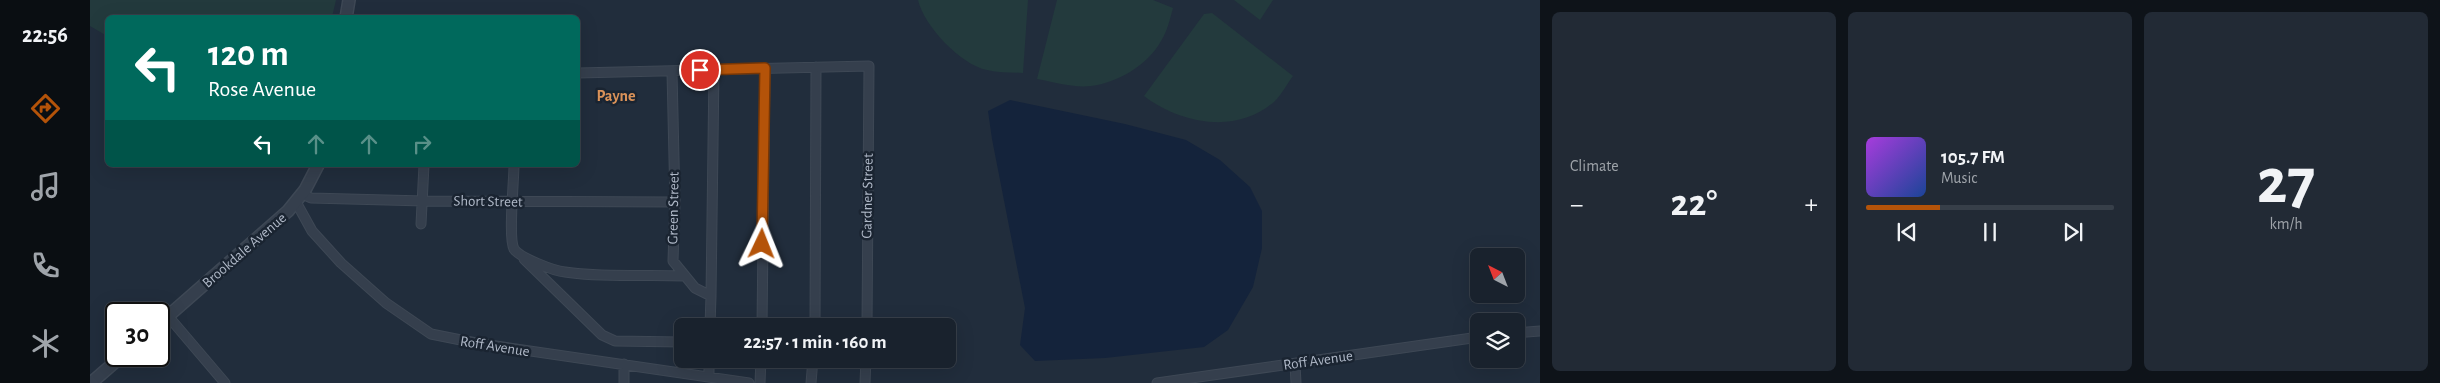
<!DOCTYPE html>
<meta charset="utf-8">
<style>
:root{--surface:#19222d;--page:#222a35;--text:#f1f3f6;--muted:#9fa4aa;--line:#373f49;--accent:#b45309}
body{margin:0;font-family:"Alegreya Sans",sans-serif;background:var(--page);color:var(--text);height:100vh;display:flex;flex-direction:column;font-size:19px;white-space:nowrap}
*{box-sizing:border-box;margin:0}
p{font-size:16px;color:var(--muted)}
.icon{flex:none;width:28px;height:28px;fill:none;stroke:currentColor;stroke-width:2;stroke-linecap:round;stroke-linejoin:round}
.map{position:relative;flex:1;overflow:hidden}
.drawer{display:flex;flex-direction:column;gap:12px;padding:12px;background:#0e1319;width:900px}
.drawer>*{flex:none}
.guide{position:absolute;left:15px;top:15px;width:475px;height:152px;border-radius:8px;box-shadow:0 5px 20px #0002,0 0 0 1px var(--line);background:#00695c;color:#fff;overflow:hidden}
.needle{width:32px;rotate:318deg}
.controls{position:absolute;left:1380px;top:248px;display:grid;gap:10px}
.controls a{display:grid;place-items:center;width:55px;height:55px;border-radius:8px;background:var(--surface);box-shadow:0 5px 20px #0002,0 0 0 1px var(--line);font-size:25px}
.speed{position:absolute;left:15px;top:302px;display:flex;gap:10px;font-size:25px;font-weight:700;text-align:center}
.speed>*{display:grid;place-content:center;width:65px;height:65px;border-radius:50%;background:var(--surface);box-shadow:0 5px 20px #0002,0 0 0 1px var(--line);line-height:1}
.speed .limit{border:2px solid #111;border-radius:8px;background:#fff;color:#111}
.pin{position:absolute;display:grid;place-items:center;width:42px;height:42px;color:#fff;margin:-21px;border:2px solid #fff;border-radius:50%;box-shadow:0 1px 5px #0007}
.me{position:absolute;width:55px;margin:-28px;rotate:2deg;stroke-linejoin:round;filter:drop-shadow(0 0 4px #0008)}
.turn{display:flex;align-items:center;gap:18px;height:105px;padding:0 20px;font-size:22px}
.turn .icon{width:65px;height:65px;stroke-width:2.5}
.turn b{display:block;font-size:35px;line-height:42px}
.lanes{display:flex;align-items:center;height:48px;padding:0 20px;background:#0003;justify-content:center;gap:25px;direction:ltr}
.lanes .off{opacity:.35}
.big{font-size:38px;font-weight:700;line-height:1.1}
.drawer .card{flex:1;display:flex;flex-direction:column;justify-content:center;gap:8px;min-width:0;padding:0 18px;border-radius:8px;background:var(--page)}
.drawer .dial{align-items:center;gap:0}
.dial b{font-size:65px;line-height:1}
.song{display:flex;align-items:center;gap:15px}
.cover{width:60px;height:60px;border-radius:8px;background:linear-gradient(135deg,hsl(280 70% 55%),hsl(220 70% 35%))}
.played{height:5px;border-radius:2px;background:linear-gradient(90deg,var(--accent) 30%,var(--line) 30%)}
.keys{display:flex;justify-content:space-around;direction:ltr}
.heat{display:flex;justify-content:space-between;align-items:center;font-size:28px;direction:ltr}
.drawer .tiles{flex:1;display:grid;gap:12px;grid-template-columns:repeat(3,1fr)}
.trip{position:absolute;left:584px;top:318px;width:282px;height:50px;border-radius:8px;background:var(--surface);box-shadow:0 5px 20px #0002,0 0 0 1px var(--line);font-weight:700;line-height:50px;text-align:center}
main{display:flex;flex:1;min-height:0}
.menu{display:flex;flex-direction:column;width:90px;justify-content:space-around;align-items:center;background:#0a0e12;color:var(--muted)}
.menu .icon{width:35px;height:35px}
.menu .on{color:var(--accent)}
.menu b{font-size:22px;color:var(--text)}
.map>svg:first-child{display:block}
.green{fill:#233a3d}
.water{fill:#14233b}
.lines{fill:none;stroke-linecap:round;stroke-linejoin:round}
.minor-casing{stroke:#3e4855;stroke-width:11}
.tertiary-casing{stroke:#3e4855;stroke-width:14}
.minor{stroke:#353f4d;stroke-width:9}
.tertiary{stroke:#353f4d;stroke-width:11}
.route-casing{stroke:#753606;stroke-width:12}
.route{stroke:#b45309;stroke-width:9}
.labels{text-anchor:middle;stroke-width:5;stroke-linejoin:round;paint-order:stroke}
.street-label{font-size:15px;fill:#b0b9c8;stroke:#1a2431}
.neighbourhood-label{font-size:16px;font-weight:bold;fill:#da9259;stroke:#1a2431}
</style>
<main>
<nav class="menu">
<b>22:56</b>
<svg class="icon on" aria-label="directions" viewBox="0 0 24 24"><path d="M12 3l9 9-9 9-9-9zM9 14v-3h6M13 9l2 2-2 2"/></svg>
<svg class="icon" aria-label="music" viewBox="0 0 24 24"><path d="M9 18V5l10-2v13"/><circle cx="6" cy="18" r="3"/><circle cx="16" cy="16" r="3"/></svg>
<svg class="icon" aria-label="phone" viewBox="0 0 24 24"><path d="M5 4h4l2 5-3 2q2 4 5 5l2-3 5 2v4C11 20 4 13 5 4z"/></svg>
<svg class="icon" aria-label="climate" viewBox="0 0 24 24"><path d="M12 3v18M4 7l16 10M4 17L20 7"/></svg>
</nav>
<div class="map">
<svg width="1450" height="383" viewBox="0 0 1450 383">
<rect width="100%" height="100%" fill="#212d3c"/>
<path class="green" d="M0 0H246L242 17 18 18 17 36 0 26Z
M828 0H938L933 73C921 72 909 73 897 70 871 65 834 26 828 0Z
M967 0H1063L1083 8C1080 19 1077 32 1071 41 1058 65 1027 83 1001 86 983 88 964 82 947 79Z
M1144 0H1183L1170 20Z
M1122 13 1203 76C1197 84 1192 94 1185 101 1148 135 1091 124 1054 96L1114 14Z"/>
<path class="water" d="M920 100 1035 124 1096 140 1130 160 1160 187 1172 211V248L1163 287 1138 330 1114 347 1015 358 945 361 930 345 935 308 902 139 898 111Z"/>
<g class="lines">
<defs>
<path id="minor" d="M582 72 585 202 583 261 605 288 621 296 620 326
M488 73 779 66 777 326
M424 165C424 181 418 238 424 249 430 258 464 271 475 272 513 278 555 274 594 276
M212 194 221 198 334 201 585 202
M206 202 222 231 251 263 296 303 341 334 386 343 659 383
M331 224 334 165
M434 259 512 335 525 341 592 342
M621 296 624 69
M78 316 135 383
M672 326 675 68
M725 326 726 67
M1426 333 1450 331
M1205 364 1206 383
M619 377V359
M534 383V364
M670 383 671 359
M721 383 723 359
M775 383 776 359
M1067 383 1389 337"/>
<path id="tertiary" d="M256 18 259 0
M69 324 198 211 215 190 228 165
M1 383 32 356"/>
</defs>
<use href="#minor" class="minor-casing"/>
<use href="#tertiary" class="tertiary-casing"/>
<use href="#minor" class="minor"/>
<use href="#tertiary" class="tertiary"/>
</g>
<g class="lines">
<defs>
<path id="route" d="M610 70 675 68 672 244"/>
</defs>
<use href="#route" class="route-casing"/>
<use href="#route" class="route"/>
</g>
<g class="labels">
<g class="street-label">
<text transform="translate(777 196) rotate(-89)" y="5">Gardner Street</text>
<text transform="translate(398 201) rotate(1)" y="5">Short Street</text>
<text transform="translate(583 208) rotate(-89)" y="5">Green Street</text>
<text transform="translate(154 250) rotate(-41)" y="5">Brookdale Avenue</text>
<text transform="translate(405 346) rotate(9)" y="5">Roff Avenue</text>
<text transform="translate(1228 360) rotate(-8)" y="5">Roff Avenue</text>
</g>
<g class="neighbourhood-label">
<text x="526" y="101">Payne</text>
</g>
</g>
</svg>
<div class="controls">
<a><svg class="needle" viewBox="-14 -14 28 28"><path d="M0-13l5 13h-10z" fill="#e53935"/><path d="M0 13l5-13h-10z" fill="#9fa4aa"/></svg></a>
<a><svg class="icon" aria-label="layers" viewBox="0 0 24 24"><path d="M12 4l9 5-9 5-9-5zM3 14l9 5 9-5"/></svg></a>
</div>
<div class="speed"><div class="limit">30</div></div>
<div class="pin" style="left:610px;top:70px;background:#d93025"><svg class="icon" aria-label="arrive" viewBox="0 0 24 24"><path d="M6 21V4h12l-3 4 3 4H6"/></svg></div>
<svg class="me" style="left:672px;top:244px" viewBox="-20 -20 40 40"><path d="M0-17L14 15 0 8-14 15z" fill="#b45309" stroke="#fff" stroke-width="4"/></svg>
<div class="trip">22:57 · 1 min · 160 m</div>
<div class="guide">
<div class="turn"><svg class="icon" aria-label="left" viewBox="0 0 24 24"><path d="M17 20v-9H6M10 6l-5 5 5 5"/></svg><div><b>120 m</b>Rose Avenue</div></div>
<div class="lanes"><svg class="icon" aria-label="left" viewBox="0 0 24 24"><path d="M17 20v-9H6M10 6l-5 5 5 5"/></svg><svg class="icon off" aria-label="ahead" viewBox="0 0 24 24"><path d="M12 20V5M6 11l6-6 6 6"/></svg><svg class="icon off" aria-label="ahead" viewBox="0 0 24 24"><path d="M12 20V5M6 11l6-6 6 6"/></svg><svg class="icon off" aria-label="right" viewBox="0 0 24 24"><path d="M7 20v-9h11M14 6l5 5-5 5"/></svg></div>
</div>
</div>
<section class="drawer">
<div class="tiles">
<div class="card"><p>Climate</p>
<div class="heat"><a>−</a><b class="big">22°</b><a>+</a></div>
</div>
<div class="card">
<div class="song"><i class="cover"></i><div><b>105.7 FM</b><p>Music</p></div></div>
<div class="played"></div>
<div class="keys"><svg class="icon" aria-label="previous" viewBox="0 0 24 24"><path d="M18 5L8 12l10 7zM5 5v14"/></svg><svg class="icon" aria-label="pause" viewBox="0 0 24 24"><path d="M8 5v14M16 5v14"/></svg><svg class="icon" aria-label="next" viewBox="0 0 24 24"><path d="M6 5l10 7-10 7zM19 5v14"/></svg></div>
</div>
<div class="card dial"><b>27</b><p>km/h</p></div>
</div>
</section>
</main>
